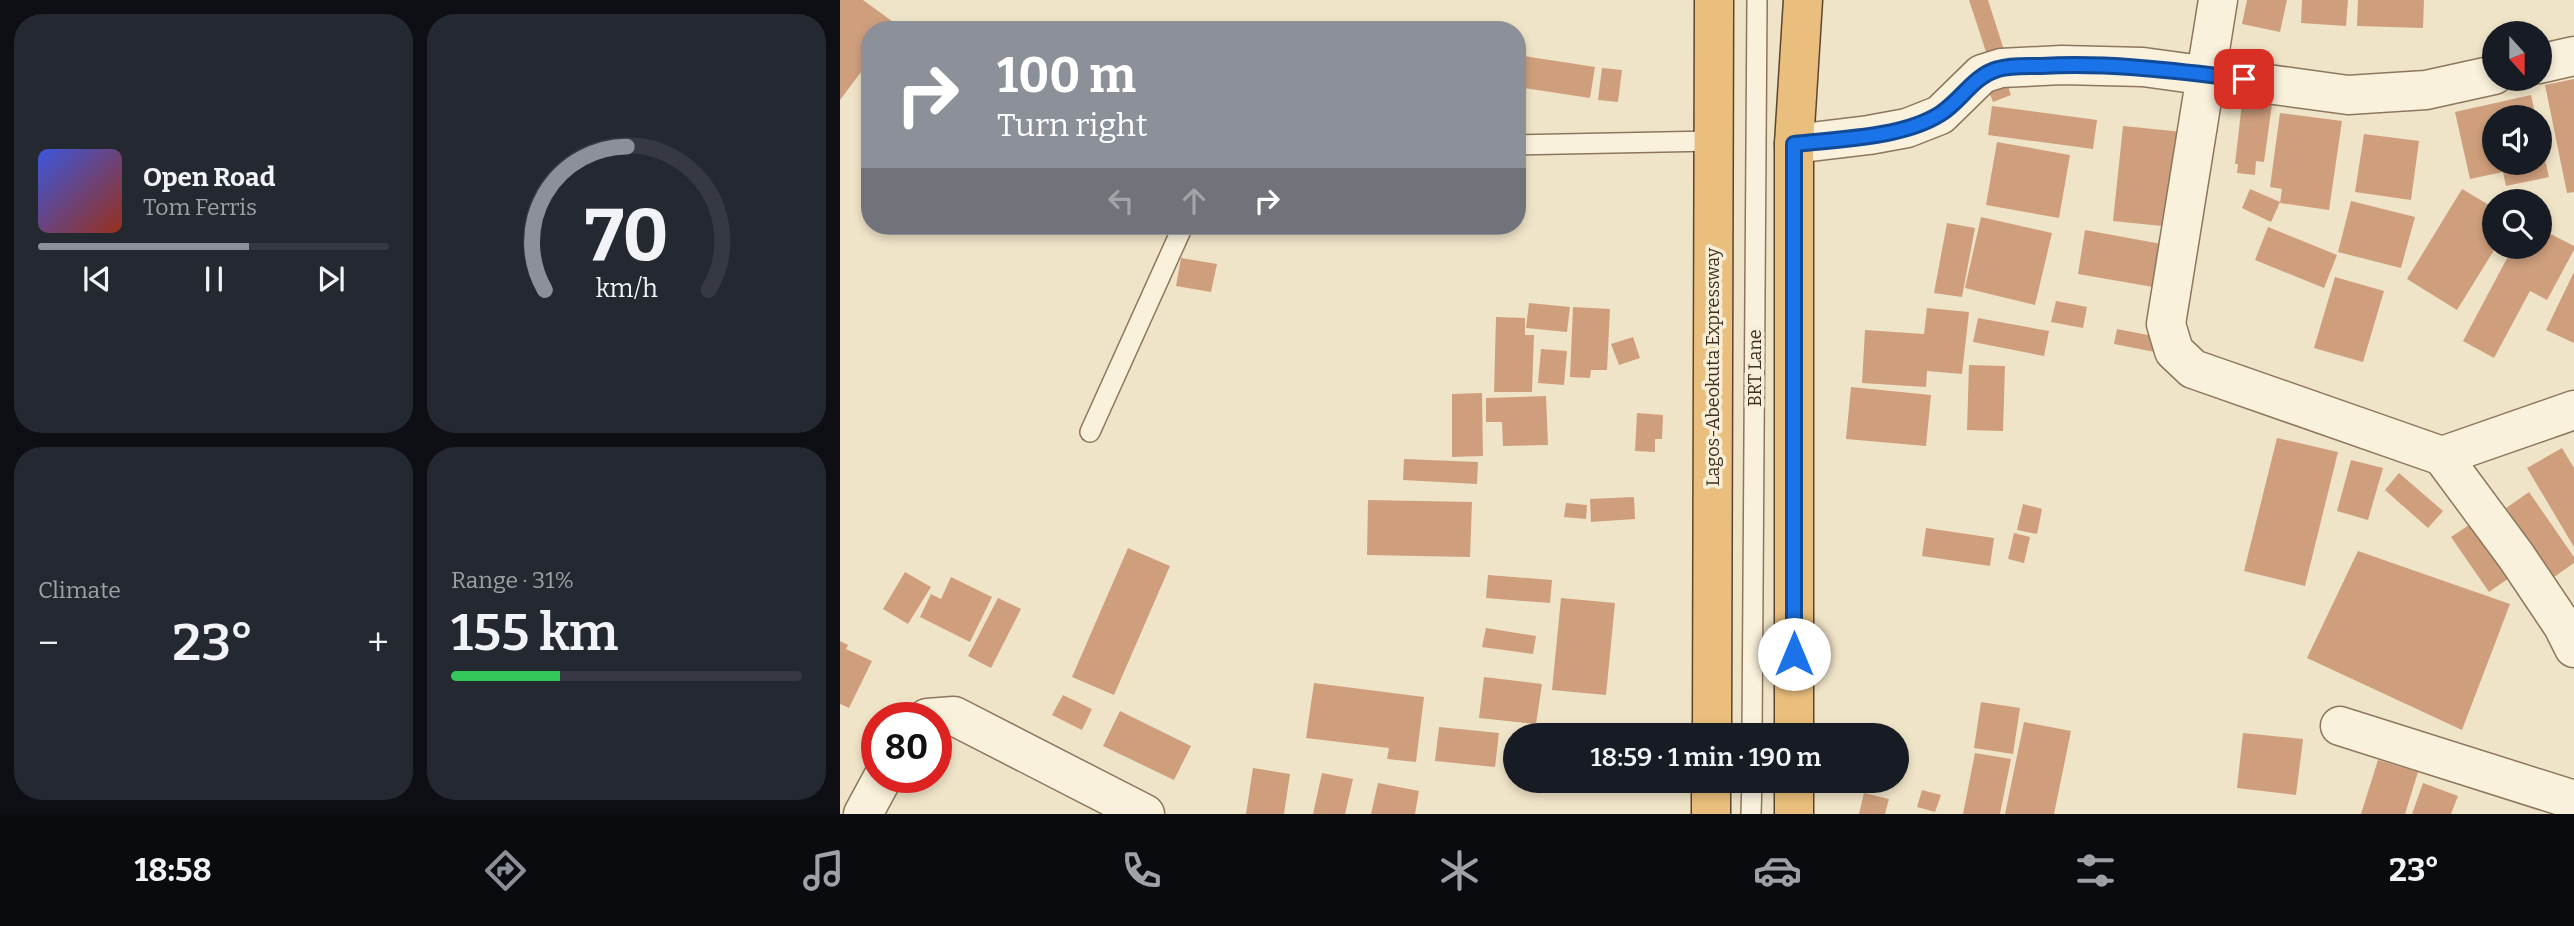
<!DOCTYPE html>
<meta charset="utf-8">
<style>
:root{--surface:#171b24;--page:#242831;--text:#f1f3f6;--muted:#9ea1a6;--line:#363941;--accent:#8c9099}
body{margin:0;font-family:Bitter,serif;background:var(--page);color:var(--text);height:100vh;display:flex;flex-direction:column;font-size:26px;white-space:nowrap}
*{box-sizing:border-box;margin:0}
p{font-size:23px;color:var(--muted)}
.icon{flex:none;width:38px;height:38px;fill:none;stroke:currentColor;stroke-width:2;stroke-linecap:round;stroke-linejoin:round}
.map{position:relative;flex:1;overflow:hidden}
.panel{display:flex;flex-direction:column;gap:14px;padding:14px;background:#0d0f14;width:840px}
.panel>*{flex:none}
.hud{position:absolute;left:21px;top:21px;width:665px;height:214px;border-radius:28px;box-shadow:0 4px 10px #0003;background:#8c9099;color:#fff;overflow:hidden}
.needle{width:46px;rotate:159deg}
.controls{position:absolute;left:1642px;top:21px;display:grid;gap:14px}
.controls a{display:grid;place-items:center;width:70px;height:70px;border-radius:50%;background:var(--surface);box-shadow:0 4px 10px #0003;font-size:35px}
.speed{position:absolute;left:21px;top:702px;display:flex;gap:14px;font-size:35px;font-weight:700;text-align:center}
.speed>*{display:grid;place-content:center;width:91px;height:91px;border-radius:50%;background:var(--surface);box-shadow:0 4px 10px #0003;line-height:1}
.speed .limit{border:10px solid #d22;background:#fff;color:#111}
.pin{position:absolute;display:grid;place-items:center;width:60px;height:60px;color:#fff;margin:-30px;border-radius:14px;box-shadow:0 4px 10px #0006}
.me{position:absolute;width:77px;margin:-38px;rotate:0deg;stroke-linejoin:round;filter:drop-shadow(0 0 5px #0008)}
.turn{display:flex;align-items:center;gap:24px;height:147px;padding:0 21px;font-size:32px}
.turn .icon{width:91px;height:91px;stroke-width:2.5}
.turn b{display:block;font-size:49px;line-height:60px}
.lanes{display:flex;align-items:center;height:66px;padding:0 21px;background:#0003;justify-content:center;gap:35px;direction:ltr}
.lanes .off{opacity:.35}
.big{font-size:52px;font-weight:600;line-height:1.1}
.panel .card{flex:1;display:flex;flex-direction:column;justify-content:center;gap:10px;min-width:0;padding:0 24px;border-radius:28px;background:var(--page)}
.panel .dial{align-items:center;gap:0}
.dial svg{height:182px;overflow:visible;fill:none;stroke:var(--line);stroke-width:7;stroke-linecap:round;text-anchor:middle}
.dial text{fill:var(--text);stroke:none}
.song{display:flex;align-items:center;gap:21px}
.cover{width:84px;height:84px;border-radius:10px;background:linear-gradient(135deg,hsl(230 70% 55%),hsl(10 70% 35%))}
.played{height:7px;border-radius:4px;background:linear-gradient(90deg,var(--accent) 60%,var(--line) 60%)}
.keys{display:flex;justify-content:space-around;direction:ltr}
.heat{display:flex;justify-content:space-between;align-items:center;font-size:38px;direction:ltr}
.charge{height:10px;border-radius:5px;background:linear-gradient(90deg,#34c759 31%,var(--line) 0)}
.panel .tiles{flex:1;display:grid;gap:14px;grid-template-columns:repeat(2,1fr)}
.trip{position:absolute;left:663px;top:723px;width:406px;height:70px;border-radius:35px;background:var(--surface);box-shadow:0 4px 10px #0003;font-weight:600;line-height:70px;text-align:center}
.dock{display:flex;height:112px;justify-content:space-around;align-items:center;background:#090b0e;color:var(--muted)}
.dock .icon{width:49px;height:49px}
.dock .selected{color:var(--accent)}
.dock b{font-size:32px;color:var(--text)}
main{display:flex;flex:1;min-height:0}
.map>svg:first-child{display:block}
.building{fill:#cf9f7d}
.lines{fill:none;stroke-linecap:round;stroke-linejoin:round}
.service-casing{stroke:#8d765c;stroke-width:22}
.minor-casing{stroke:#8d765c;stroke-width:41}
.trunk-casing{stroke:#5b4430;stroke-width:41}
.service{stroke:#faf1dc;stroke-width:19}
.minor{stroke:#faf1dc;stroke-width:38}
.trunk{stroke:#eabe7c;stroke-width:38}
.route-casing{stroke:#114b97;stroke-width:18}
.route{stroke:#1a73e8;stroke-width:12}
.labels{text-anchor:middle;stroke-width:7;stroke-linejoin:round;paint-order:stroke}
.street-label{font-size:18px;fill:#3d2e20;stroke:#f7eed8}
</style>
<main>
<section class="panel">
<div class="tiles">
<div class="card">
<div class="song"><i class="cover"></i><div><b>Open Road</b><p>Tom Ferris</p></div></div>
<div class="played"></div>
<div class="keys"><svg class="icon" aria-label="previous" viewBox="0 0 24 24"><path d="M18 5L8 12l10 7zM5 5v14"/></svg><svg class="icon" aria-label="pause" viewBox="0 0 24 24"><path d="M8 5v14M16 5v14"/></svg><svg class="icon" aria-label="next" viewBox="0 0 24 24"><path d="M6 5l10 7-10 7zM19 5v14"/></svg></div>
</div>
<div class="card dial"><svg viewBox="0 0 100 80">
<path d="M14 69A42 42 0 1 1 86 69"/>
<path d="M14 69A42 42 0 0 1 50 6" stroke="#8c9099"/>
<text x="50" y="56" font-size="32" font-weight="700">70</text>
<text x="50" y="72" font-size="11">km/h</text>
</svg></div>
<div class="card"><p>Climate</p>
<div class="heat"><a>−</a><b class="big">23°</b><a>+</a></div>
</div>
<div class="card"><p>Range · 31%</p><b class="big">155 km</b><div class="charge"></div></div>
</div>
</section>
<div class="map">
<svg width="1734" height="814" viewBox="0 0 1734 814">
<rect width="100%" height="100%" fill="#f0e4c8"/>
<path class="building" d="M0 0H23L56 24 52 30H30V60L0 100Z
M1129 0H1148L1164 50 1147 55Z
M1407 0H1447L1440 32 1402 24Z
M1462 0H1508L1506 26 1461 23Z
M1518 0H1584L1583 28 1517 26Z
M677 55 755 67 750 98 677 87Z
M762 68 782 70 778 102 758 100Z
M1162 69 1171 95 1153 102 1143 76Z
M1734 79V192L1727 193 1705 85Z
M1403 94 1433 97 1424 162 1416 161 1415 175 1397 173 1398 164H1395Z
M1691 95 1696 117H1654V163H1699L1700 138 1709 177 1666 186 1663 172 1630 179 1615 112Z
M1152 106 1257 120 1253 149 1148 135Z
M1440 113 1502 121 1489 210 1440 203 1442 189 1430 187Z
M1283 126 1343 132 1332 227 1273 221Z
M1524 134 1579 141 1571 200 1515 192Z
M1157 142 1230 155 1219 218 1146 205Z
M1410 189 1440 202 1431 222 1402 208Z
M1622 189 1654 208V247H1656L1617 310 1567 279Z
M1511 201 1575 217 1561 268 1498 252Z
M1141 217 1212 233 1195 305 1125 288Z
M1107 223 1135 228 1122 297 1094 293Z
M1428 227 1497 255 1484 288 1415 260Z
M1699 228 1734 246V250L1707 300 1690 291 1654 358 1623 341 1673 247H1699Z
M1245 230 1327 245 1319 288 1238 274Z
M341 258 377 264 371 292 336 286Z
M1734 272V343L1706 330Z
M1495 277 1544 291 1523 362 1474 348Z
M1216 301 1247 307 1243 328 1211 322Z
M689 303 730 307 727 332 686 328Z
M733 307 770 309 767 370H751L750 378 730 377Z
M1087 308 1129 312 1122 374 1087 371 1086 387 1022 383 1025 330 1084 334Z
M656 317 685 318V335H694L692 392H654Z
M1138 318 1209 331 1204 356 1133 342Z
M1277 329 1318 337 1315 352 1274 344Z
M793 337 800 358 779 365 771 344Z
M701 349 727 351 724 385 698 383Z
M1129 365 1165 366 1163 431 1127 430Z
M1011 387 1091 395 1086 446 1006 439Z
M642 393 643 456 612 457V394Z
M706 396 708 445 663 446 662 422H646V398Z
M797 413 823 415 822 439H815V452L795 451Z
M1437 438 1498 452 1465 586 1404 571Z
M1722 448 1734 468V547L1687 468Z
M564 459 638 462 637 484 563 480Z
M1511 460 1543 468 1528 520 1497 511Z
M1559 473 1603 511 1588 528 1545 490Z
M1689 492 1734 557V563L1714 577 1666 508Z
M794 497 795 519 751 522 750 499Z
M528 500 632 502 630 557 527 555Z
M726 503 747 505 746 519 724 517Z
M1183 504 1202 509 1197 534 1177 530Z
M1632 523 1669 578 1649 592 1611 537Z
M1086 528 1154 538 1150 566 1082 556Z
M1174 533 1190 537 1184 563 1168 559Z
M288 548 330 566 274 695 232 677Z
M1518 551 1670 604 1622 730 1467 658Z
M65 572 91 587 68 624 43 609Z
M648 575 712 580 710 603 646 598Z
M111 577 152 597 130 642 80 617 91 594 101 599Z
M158 598 181 609 151 668 128 656Z
M721 598 775 603 766 695 712 690Z
M646 628 696 636 693 654 642 647Z
M0 641 8 645 6 649 32 661 9 708 0 704Z
M644 677 702 684 696 724 639 718Z
M474 683 584 697 576 762 547 759 549 748 466 738Z
M223 695 252 709 242 730 212 715Z
M1141 702 1180 708 1173 754 1134 748Z
M280 711 351 746 334 780 263 746Z
M1184 722 1231 731 1214 814H1165Z
M599 727 659 733 655 767 595 761Z
M1403 733 1463 739 1456 795 1397 788Z
M1135 753 1171 759 1160 814H1123Z
M1538 760 1578 772 1565 814H1521Z
M413 768 450 774 444 814H406Z
M482 773 513 779 505 814H473Z
M538 783 579 791 575 814H531Z
M1583 783 1618 796 1611 814H1572Z
M1082 790 1101 795 1095 812 1077 807Z
M1024 793 1049 799 1045 814H1019Z"/>
<g class="lines">
<defs>
<path id="service" d="M677 145 873 141
M250 432 343 226
M912 735 917 0
M911 814 912 780"/>
<path id="minor" d="M1378 0 1326 324 1334 351 1353 369 1602 456 1676 556 1723 626 1734 648
M1699 64 1734 56
M954 144 1029 135 1067 128 1100 115 1142 74 1161 68 1222 65 1303 67 1508 95 1586 90 1654 75
M1602 456 1734 410
M87 718 114 716 305 814
M1500 726 1734 800
M23 814 43 777"/>
<path id="trunk" d="M872 735 874 0
M954 735V144L963 0
M871 814V780
M954 814V780"/>
</defs>
<use href="#service" class="service-casing"/>
<use href="#minor" class="minor-casing"/>
<use href="#trunk" class="trunk-casing"/>
<use href="#service" class="service"/>
<use href="#minor" class="minor"/>
<use href="#trunk" class="trunk"/>
</g>
<g class="lines">
<defs>
<path id="route" d="M954 654V144C998 139 1062 138 1100 114 1121 101 1133 76 1158 69 1171 65 1187 66 1201 66 1269 62 1336 71 1404 79"/>
</defs>
<use href="#route" class="route-casing"/>
<use href="#route" class="route"/>
</g>
<g class="labels">
<g class="street-label">
<text transform="translate(873 367) rotate(-90)" y="6">Lagos-Abeokuta Expressway</text>
<text transform="translate(915 368) rotate(-90)" y="6">BRT Lane</text>
</g>
</g>
</svg>
<div class="controls">
<a><svg class="needle" viewBox="-14 -14 28 28"><path d="M0-13l5 13h-10z" fill="#e53935"/><path d="M0 13l5-13h-10z" fill="#9ea1a6"/></svg></a>
<a><svg class="icon" aria-label="sound" viewBox="0 0 24 24"><path d="M4 9h4l5-4v14l-5-4H4zM17 9q2 3 0 6"/></svg></a>
<a><svg class="icon" aria-label="search" viewBox="0 0 24 24"><circle cx="10" cy="10" r="6"/><path d="M15 15l6 6"/></svg></a>
</div>
<div class="speed"><div class="limit">80</div></div>
<div class="pin" style="left:1404px;top:79px;background:#d93025"><svg class="icon" aria-label="arrive" viewBox="0 0 24 24"><path d="M6 21V4h12l-3 4 3 4H6"/></svg></div>
<svg class="me" style="left:954px;top:654px" viewBox="-20 -20 40 40"><circle r="19" fill="#fff"/><path d="M0-13L10 11 0 6-10 11z" fill="#1a73e8"/></svg>
<div class="trip">18:59 · 1 min · 190 m</div>
<div class="hud">
<div class="turn"><svg class="icon" aria-label="right" viewBox="0 0 24 24"><path d="M7 20v-9h11M14 6l5 5-5 5"/></svg><div><b>100 m</b>Turn right</div></div>
<div class="lanes"><svg class="icon off" aria-label="left" viewBox="0 0 24 24"><path d="M17 20v-9H6M10 6l-5 5 5 5"/></svg><svg class="icon off" aria-label="ahead" viewBox="0 0 24 24"><path d="M12 20V5M6 11l6-6 6 6"/></svg><svg class="icon" aria-label="right" viewBox="0 0 24 24"><path d="M7 20v-9h11M14 6l5 5-5 5"/></svg></div>
</div>
</div>
</main>
<nav class="dock">
<b>18:58</b>
<svg class="icon selected" aria-label="directions" viewBox="0 0 24 24"><path d="M12 3l9 9-9 9-9-9zM9 14v-3h6M13 9l2 2-2 2"/></svg>
<svg class="icon" aria-label="music" viewBox="0 0 24 24"><path d="M9 18V5l10-2v13"/><circle cx="6" cy="18" r="3"/><circle cx="16" cy="16" r="3"/></svg>
<svg class="icon" aria-label="phone" viewBox="0 0 24 24"><path d="M5 4h4l2 5-3 2q2 4 5 5l2-3 5 2v4C11 20 4 13 5 4z"/></svg>
<svg class="icon" aria-label="climate" viewBox="0 0 24 24"><path d="M12 3v18M4 7l16 10M4 17L20 7"/></svg>
<svg class="icon" aria-label="car" viewBox="0 0 24 24"><path d="M5 17H2v-5l4-1 3-4h7l3 4 3 1v5h-3M9 17h6M6 11h13"/><circle cx="7" cy="17" r="2"/><circle cx="17" cy="17" r="2"/></svg>
<svg class="icon" aria-label="filters" viewBox="0 0 24 24"><path d="M4 7h16M4 17h16"/><circle cx="9" cy="7" r="2"/><circle cx="15" cy="17" r="2"/></svg>
<b>23°</b>
</nav>
